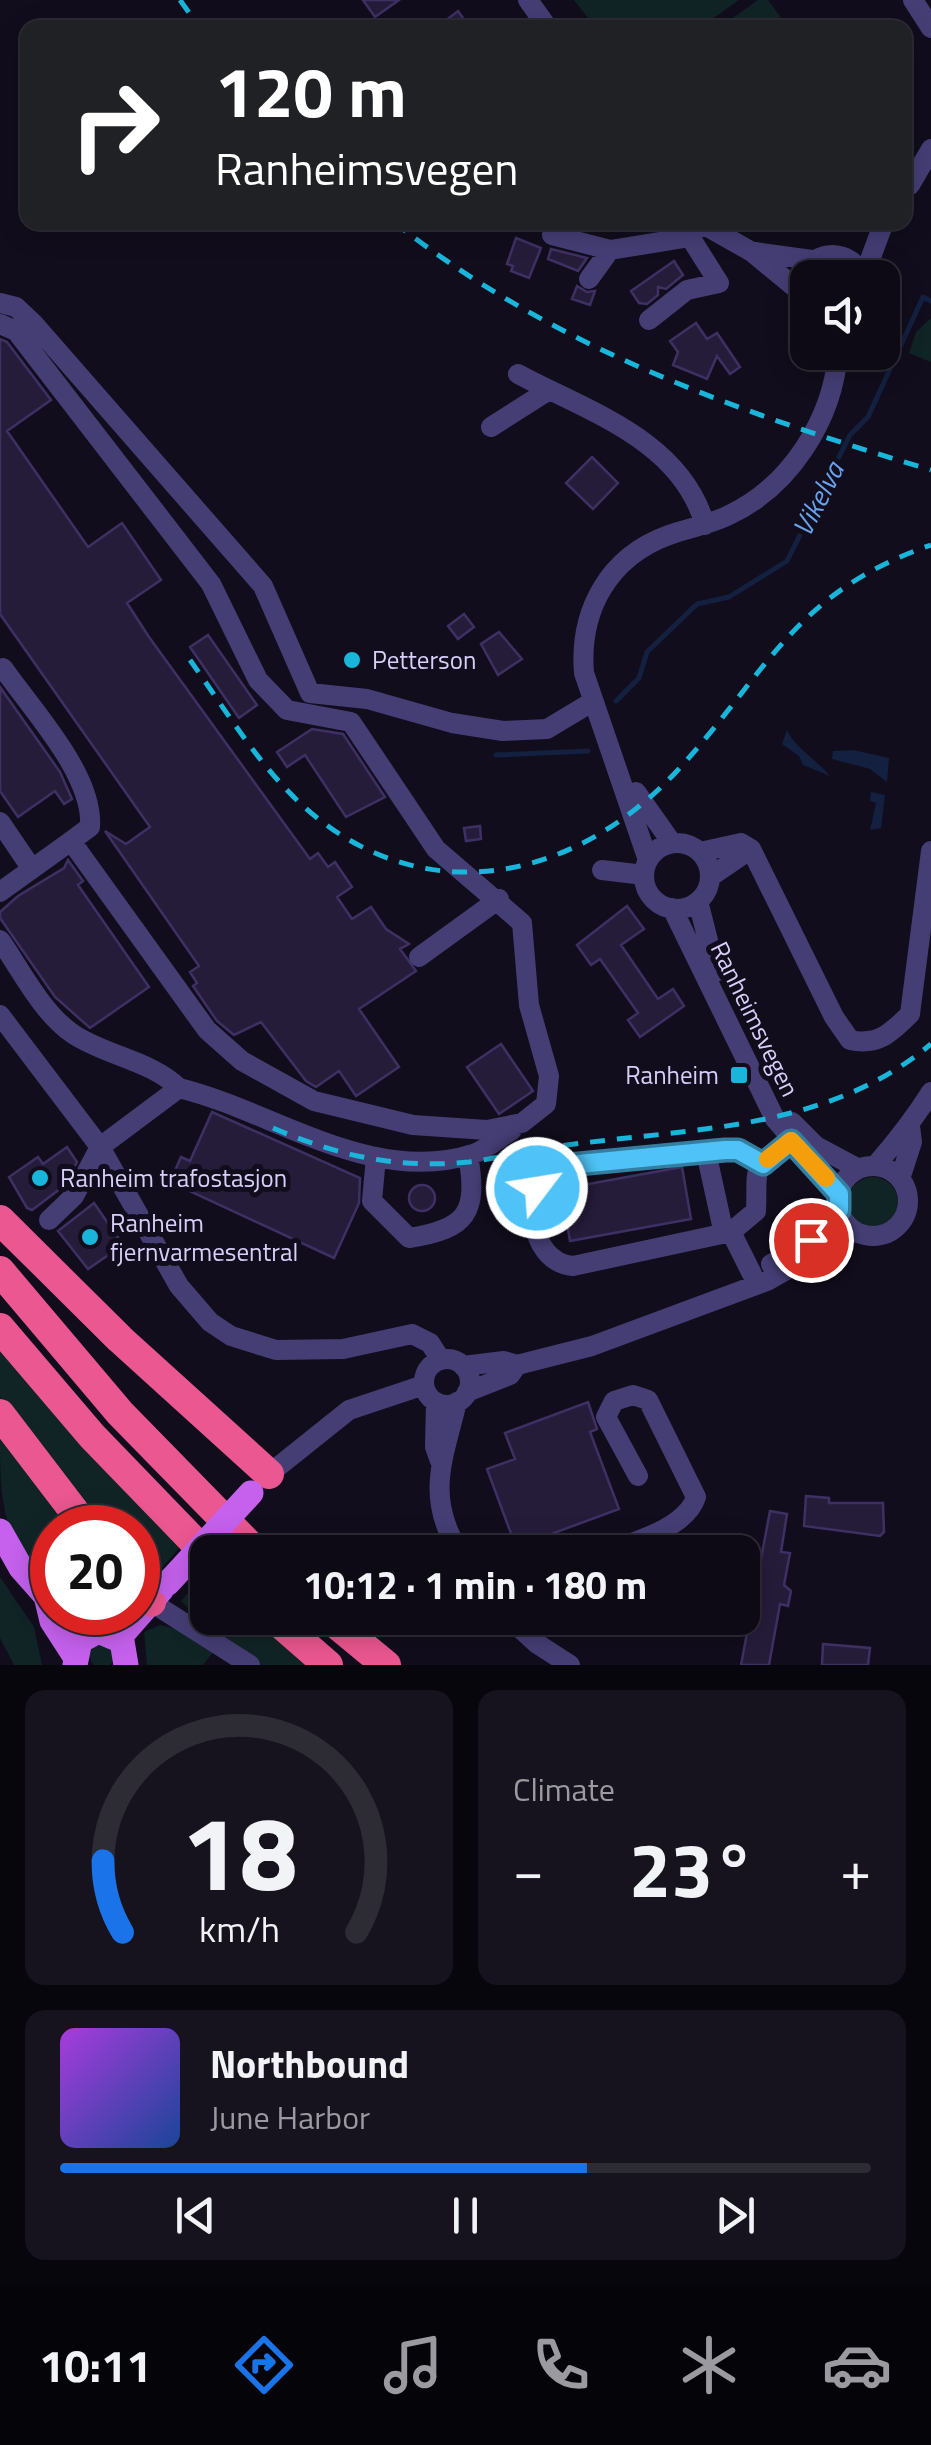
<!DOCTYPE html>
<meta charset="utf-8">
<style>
:root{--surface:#0d0a15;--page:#16131e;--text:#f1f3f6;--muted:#9a9aa0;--line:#2d2b34;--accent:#1a73e8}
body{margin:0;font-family:"Titillium Web",sans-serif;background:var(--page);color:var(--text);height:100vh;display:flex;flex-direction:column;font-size:38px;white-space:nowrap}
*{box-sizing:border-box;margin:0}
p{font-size:32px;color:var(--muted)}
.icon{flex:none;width:55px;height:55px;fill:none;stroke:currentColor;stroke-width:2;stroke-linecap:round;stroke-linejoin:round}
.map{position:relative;height:1665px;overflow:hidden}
.panel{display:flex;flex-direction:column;gap:25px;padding:25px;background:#07060c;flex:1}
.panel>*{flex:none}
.guide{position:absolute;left:20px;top:20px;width:892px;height:210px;border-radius:20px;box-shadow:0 5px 25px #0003,0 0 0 2px var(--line);background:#202124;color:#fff;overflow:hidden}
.controls{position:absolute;left:790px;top:260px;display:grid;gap:20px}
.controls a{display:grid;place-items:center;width:110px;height:110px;border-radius:20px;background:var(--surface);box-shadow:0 5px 25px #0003,0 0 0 2px var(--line);font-size:50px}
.speed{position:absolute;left:30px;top:1505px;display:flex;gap:20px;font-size:50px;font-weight:700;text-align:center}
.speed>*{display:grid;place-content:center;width:130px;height:130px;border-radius:50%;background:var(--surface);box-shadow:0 5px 25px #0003,0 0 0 2px var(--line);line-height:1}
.speed .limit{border:15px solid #d22;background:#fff;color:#111}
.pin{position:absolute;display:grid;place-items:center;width:85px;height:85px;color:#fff;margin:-42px;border:5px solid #fff;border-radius:50%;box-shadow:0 2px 10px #0007}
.me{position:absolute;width:110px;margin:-55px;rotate:59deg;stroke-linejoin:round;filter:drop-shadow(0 0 8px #0008)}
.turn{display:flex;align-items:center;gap:35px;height:210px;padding:0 30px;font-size:45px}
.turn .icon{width:130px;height:130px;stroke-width:2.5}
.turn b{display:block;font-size:70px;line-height:85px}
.big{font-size:75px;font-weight:700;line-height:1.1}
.panel .widget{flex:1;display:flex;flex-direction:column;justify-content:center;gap:15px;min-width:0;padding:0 35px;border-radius:20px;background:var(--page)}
.panel .dial{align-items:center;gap:0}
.dial svg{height:260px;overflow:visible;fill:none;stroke:var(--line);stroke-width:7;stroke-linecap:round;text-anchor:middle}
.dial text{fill:var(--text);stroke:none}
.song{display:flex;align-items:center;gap:30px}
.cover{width:120px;height:120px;border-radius:15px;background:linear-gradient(135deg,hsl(280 70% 55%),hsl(220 70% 35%))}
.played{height:10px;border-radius:5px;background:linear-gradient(90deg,var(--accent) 65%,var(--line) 65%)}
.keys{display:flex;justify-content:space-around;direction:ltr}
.heat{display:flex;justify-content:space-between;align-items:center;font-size:55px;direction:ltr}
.panel .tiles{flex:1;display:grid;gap:25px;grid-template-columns:1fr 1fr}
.widget:last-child{grid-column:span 2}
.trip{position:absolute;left:190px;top:1535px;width:570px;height:100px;border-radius:20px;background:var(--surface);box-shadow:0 5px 25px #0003,0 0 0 2px var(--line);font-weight:700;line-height:100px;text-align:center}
.dock{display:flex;height:160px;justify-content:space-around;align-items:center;background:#050408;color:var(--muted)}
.dock .icon{width:70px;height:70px}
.dock .on{color:var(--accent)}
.dock b{font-size:45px;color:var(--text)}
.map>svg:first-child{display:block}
.green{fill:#112425}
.water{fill:#13203f}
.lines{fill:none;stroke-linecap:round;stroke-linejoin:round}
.stream{stroke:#13203f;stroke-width:5}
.building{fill:#251c3a;stroke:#3f3064;stroke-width:2.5}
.minor{stroke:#453e75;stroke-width:20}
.major{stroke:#c561ed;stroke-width:25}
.highway{stroke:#eb5790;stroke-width:30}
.rail{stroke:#19b5da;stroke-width:5;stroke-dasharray:15 12;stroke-linecap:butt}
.major-bridge{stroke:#c561ed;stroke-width:25}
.route-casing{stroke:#337fa1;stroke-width:25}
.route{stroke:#4fc3f7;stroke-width:18}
.slow{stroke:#f59e0b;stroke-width:18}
.poi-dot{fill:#19b5da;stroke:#110d1c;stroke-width:4}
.labels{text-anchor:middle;stroke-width:10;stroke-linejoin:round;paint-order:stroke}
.poi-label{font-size:25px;fill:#d7cef9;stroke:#110d1c;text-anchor:start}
.street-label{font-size:25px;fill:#d7cef9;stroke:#110d1c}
.water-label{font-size:28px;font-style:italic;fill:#68a3ed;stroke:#110d1c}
</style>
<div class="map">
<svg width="931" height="1665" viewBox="0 0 931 1665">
<rect width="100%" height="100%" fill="#110d1c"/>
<path class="green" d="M574 0H739L701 27H595Z
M758 0H768L788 27H720Z
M931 318V362L909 353 916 332Z
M848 1202a25 25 0 1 1 50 0a25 25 0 1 1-50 0Z
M0 1346 181 1546 155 1576 147 1578 138 1572V1528L101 1527 0 1397Z
M0 1431 75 1527 52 1528V1591C0 1538 0 1500 0 1431Z
M207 1571 208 1618H255L312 1665H260L230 1650 181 1601Z
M0 1577 34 1627 42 1665H14L0 1638Z
M160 1625 180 1630 214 1651 203 1665H147L144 1632Z
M90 1656a12 12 0 1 1 24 0a12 12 0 1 1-24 0Z"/>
<path class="water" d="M787 730C795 748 817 760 830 776L803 765 799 756 782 744Z
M853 750 889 758 887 782 870 769 832 759 833 751Z
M871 792 885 795 881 828 870 830 876 803 870 801Z"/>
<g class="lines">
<path class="stream" d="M616 701 639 678 647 652 697 604 729 597 787 561 850 435 868 417 923 297 931 301
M496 755 588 751"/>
</g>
<path class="building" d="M363 0H399L375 17Z
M458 11 470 28H436Z
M516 238 541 248 529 278 511 271 513 266 507 264Z
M551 249 587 258 578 271 548 259Z
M674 261 683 275 666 289 658 287V295L647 304 639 303 631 291Z
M577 286 587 292 595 291 590 305 572 299Z
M696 323 707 339 717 333 740 367 730 374 717 356 707 379 673 365 678 352 670 341Z
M0 339 7 342 51 400 7 431 88 547 122 523 161 580 127 603 149 637 310 859 318 853 328 867 335 862 352 887 337 897 352 919 371 907 386 929 409 944 400 949 416 971 359 1009 399 1067 356 1096 339 1071 316 1087 306 1081 261 1022 234 1035 217 1021 193 986 197 983 190 972 199 966 105 831 126 844 150 827 0 614Z
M592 457 618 483 593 509 566 483Z
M464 614 474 627 458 639 448 626Z
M499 632 522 659 498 675 481 644Z
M208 635 257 705 239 718 190 647Z
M0 687 60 772 72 799 64 804 55 791 18 817 0 791Z
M312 729 343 734 385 797 346 817 305 755 287 767 277 752Z
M480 826 481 839 466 841 464 828Z
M68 860 83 881 78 885 149 987 90 1028 55 997 0 918V912L18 896 64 868Z
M627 906 644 929 621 945 658 999 673 989 684 1006 640 1037 628 1020 638 1013 600 959 591 965 577 945Z
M501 1044 533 1091 499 1114 467 1067Z
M212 1112 360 1178 359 1203 334 1258 170 1182 181 1157 190 1161Z
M67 1147 77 1162 64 1186 32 1210 27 1208 9 1177 38 1157 43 1164Z
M682 1167 691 1219 570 1241 561 1189Z
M409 1198a13 13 0 1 1 26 0a13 13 0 1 1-26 0Z
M94 1203 123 1245 88 1269 58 1231Z
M588 1402 597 1429 590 1432 619 1509 516 1547 487 1469 515 1459 505 1433Z
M806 1496 829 1498V1503H883L884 1532 880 1536 804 1526Z
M770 1511 787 1514 781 1552 790 1553 784 1585 791 1591 788 1606 780 1604 769 1665H741Z
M823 1644 870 1648 868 1665H822Z"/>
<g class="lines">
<path class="minor" d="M528 0 548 28
M913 0 931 28
M910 185 931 149
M699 222 752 252 798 290
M552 235 610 250
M755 252 812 260
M864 276 884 222
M589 279 610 250 690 237 702 222
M0 303 16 307 34 324 263 586 310 693 367 699 452 723 503 731 547 729 592 702
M808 310C775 268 842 229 864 278
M649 320 687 290 719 283 690 237
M0 324 16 331 211 584 258 680 287 710 351 722 436 849 522 923 529 1005 549 1076 546 1104 522 1123 487 1130 413 1125 314 1101 242 1061 207 1030 71 841 0 892
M518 374C589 412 681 440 705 525
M491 427 549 390
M3 668C32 710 94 775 90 827L71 841
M636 792 672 843
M0 822 32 869
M644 876a33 33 0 1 1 66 0a33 33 0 1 1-66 0Z
M751 849 834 1017 850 1040C878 1046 891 1033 910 1014L931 851
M700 852 741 843 751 849
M648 860 584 673C579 611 608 557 669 535 688 528 708 525 727 516 789 488 833 420 838 352
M602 870 644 875
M710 877 751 849
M698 901 716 972
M672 908 775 1119 839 1193
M0 940C21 970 42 1013 73 1034 106 1056 150 1060 179 1088
M419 957 499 899
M0 1015 100 1147 179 1286 210 1322 231 1336 276 1350 343 1349 412 1334 430 1343 441 1360
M792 1122 816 1146 859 1169
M706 1152 724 1234
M376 1157 372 1201 409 1238C468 1229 478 1212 468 1155
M763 1163 738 1150 725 1149 568 1165C519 1182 526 1262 573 1266L731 1232 756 1211C758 1162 749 1175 791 1141
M875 1166C896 1142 914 1119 931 1092
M838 1201a35 35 0 1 1 70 0a35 35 0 1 1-70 0Z
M900 1179 912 1142 910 1126
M49 1220 74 1196 100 1147 179 1088C273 1111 371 1186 473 1154 486 1150 500 1137 512 1130
M731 1232 752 1274
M771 1264 811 1240 839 1210
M424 1382a23 23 0 1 1 46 0a23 23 0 1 1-46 0Z
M463 1366 504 1361 517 1365 592 1346 767 1281 855 1231
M467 1392 510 1375 517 1365
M436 1402 435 1447 440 1461
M457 1402C443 1460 425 1496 459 1552
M269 1474 349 1410 424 1385
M606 1552C634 1542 686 1528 696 1497L648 1400 633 1395 614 1401 606 1417 638 1476
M151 1602 250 1665
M509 1618 536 1643 570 1665"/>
<path class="major" d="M0 1531 21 1568 52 1603
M47 1600 52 1621 74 1655
M69 1612 93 1632
M119 1638 162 1589
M75 1665 80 1641 98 1631 122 1641 126 1665"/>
<path class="highway" d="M0 1220 120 1339 269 1474
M0 1271 120 1413 256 1552
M0 1328 92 1436 208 1556
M0 1414 87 1528
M138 1589 151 1602
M274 1618 328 1665
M329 1618 386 1665"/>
<path class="rail" d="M180 0 200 28
M394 222C553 348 740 413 931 470
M190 660C225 709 257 763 301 804 419 913 572 883 676 772 767 674 792 593 931 545
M273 1128C338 1156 398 1169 469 1162 507 1157 545 1147 583 1143 704 1128 832 1127 931 1044"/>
<path class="major-bridge" d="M168 1583 251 1493"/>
</g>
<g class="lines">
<defs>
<path id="route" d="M537 1188 568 1165 725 1150H738L763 1164 791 1141 839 1194V1210L811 1240"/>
</defs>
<use href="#route" class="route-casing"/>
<use href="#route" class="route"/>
<path class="slow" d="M768 1159 791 1141 826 1178"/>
</g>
<g class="poi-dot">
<circle cx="352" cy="660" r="10"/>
<rect x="729" y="1065" width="20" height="20" rx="5"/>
<circle cx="40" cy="1178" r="10"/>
<circle cx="90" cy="1237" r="10"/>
</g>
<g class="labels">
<g class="poi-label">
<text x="372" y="669">Petterson</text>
<text x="719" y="1084" text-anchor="end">Ranheim</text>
<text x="60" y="1187">Ranheim trafostasjon</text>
<text x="110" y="1232">Ranheim<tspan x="110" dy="29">fjernvarmesentral</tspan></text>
</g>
<g class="street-label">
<text transform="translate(755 1019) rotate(64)" y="9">Ranheimsvegen</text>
</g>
<g class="water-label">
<text transform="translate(818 499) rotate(-63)" y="10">Vikelva</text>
</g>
</g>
</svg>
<div class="controls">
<a><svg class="icon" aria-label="sound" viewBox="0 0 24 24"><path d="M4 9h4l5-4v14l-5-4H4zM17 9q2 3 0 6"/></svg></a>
</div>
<div class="speed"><div class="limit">20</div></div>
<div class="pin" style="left:811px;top:1240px;background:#d93025"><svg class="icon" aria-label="arrive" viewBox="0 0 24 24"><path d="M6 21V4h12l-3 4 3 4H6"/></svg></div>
<svg class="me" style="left:537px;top:1188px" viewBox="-20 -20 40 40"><circle r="17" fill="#4fc3f7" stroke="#fff" stroke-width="3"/><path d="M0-11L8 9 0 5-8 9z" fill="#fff"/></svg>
<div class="trip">10:12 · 1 min · 180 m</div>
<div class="guide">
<div class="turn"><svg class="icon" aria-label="right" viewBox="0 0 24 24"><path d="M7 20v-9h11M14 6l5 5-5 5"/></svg><div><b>120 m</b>Ranheimsvegen</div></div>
</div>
</div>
<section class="panel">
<div class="tiles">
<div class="widget dial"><svg viewBox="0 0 100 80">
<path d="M14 69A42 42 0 1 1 86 69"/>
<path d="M14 69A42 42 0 0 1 8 47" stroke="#1a73e8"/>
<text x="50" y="56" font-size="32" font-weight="700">18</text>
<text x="50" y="72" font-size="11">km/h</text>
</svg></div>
<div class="widget"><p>Climate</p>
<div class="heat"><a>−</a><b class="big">23°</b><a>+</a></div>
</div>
<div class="widget">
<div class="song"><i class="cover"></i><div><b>Northbound</b><p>June Harbor</p></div></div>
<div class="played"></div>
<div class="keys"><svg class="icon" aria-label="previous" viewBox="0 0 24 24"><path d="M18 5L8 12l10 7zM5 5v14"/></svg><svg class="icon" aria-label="pause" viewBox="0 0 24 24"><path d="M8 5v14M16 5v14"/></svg><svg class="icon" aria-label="next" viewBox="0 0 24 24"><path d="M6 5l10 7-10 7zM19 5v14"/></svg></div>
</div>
</div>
</section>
<nav class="dock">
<b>10:11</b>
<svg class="icon on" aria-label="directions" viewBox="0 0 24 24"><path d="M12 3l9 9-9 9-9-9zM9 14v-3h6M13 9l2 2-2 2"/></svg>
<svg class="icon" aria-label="music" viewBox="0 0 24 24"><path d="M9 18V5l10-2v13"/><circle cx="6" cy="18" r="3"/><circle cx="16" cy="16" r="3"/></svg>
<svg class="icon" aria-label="phone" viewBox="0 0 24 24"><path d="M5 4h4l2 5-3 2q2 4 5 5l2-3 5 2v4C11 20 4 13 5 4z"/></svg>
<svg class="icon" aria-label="climate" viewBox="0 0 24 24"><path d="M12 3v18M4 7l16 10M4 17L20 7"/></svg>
<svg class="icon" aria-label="car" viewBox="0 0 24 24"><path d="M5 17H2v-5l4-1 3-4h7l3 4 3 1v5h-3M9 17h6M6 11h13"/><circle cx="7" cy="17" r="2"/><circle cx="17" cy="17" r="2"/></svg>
</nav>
